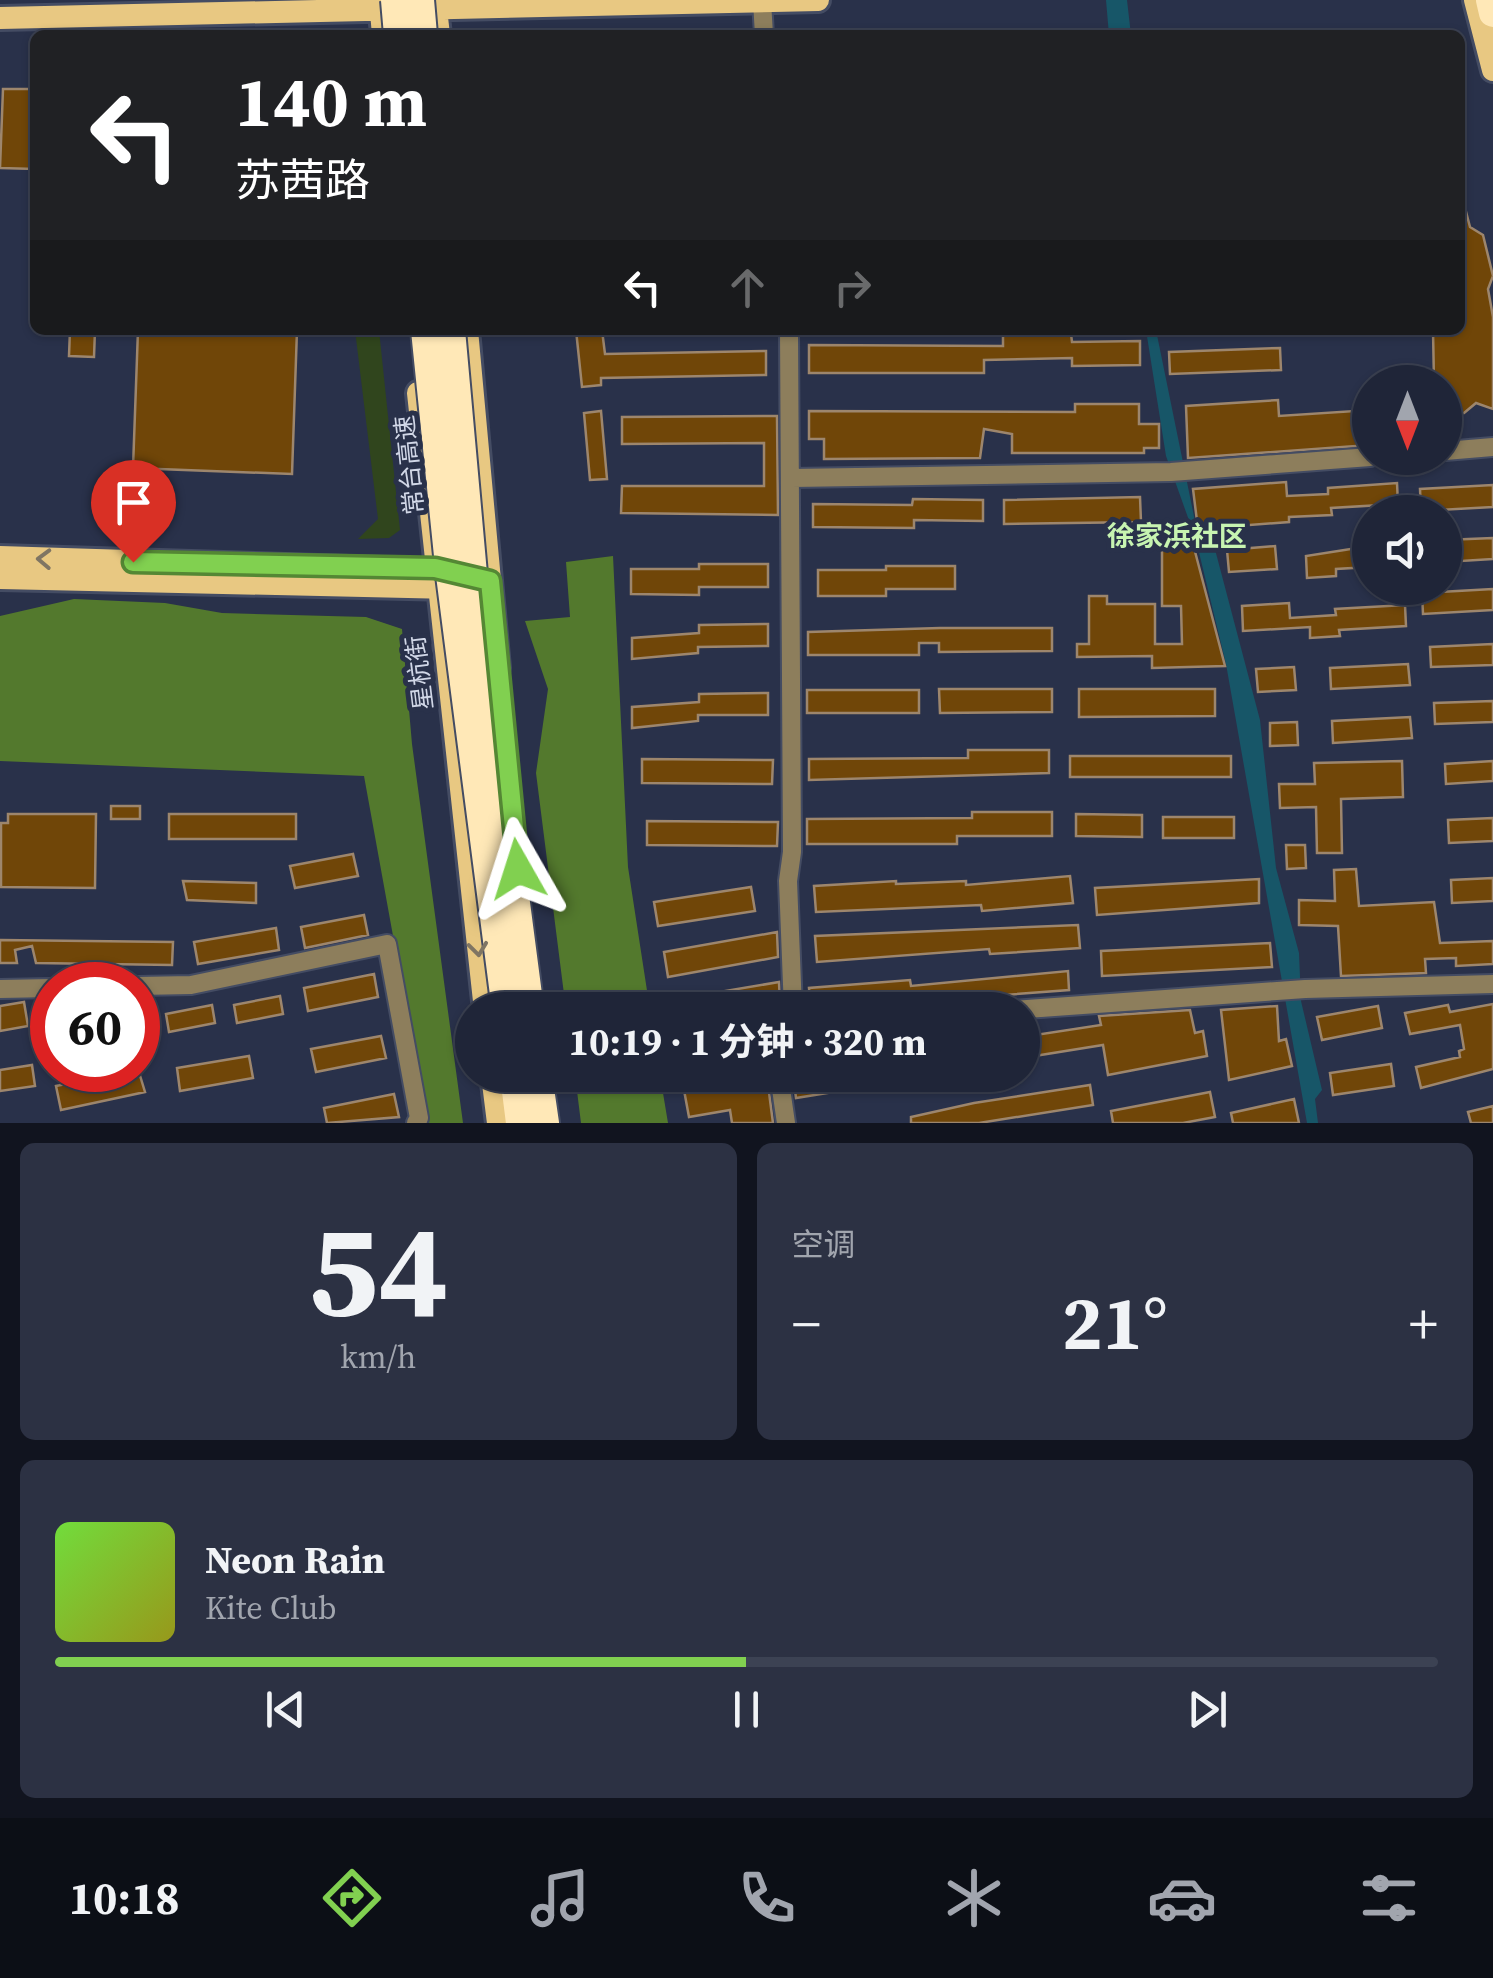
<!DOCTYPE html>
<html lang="zh">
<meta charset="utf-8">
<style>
:root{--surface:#1f2538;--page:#2c3143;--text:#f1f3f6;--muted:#a1a5ae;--line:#3c4253;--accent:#81d050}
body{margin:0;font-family:"Source Serif 4","Noto Sans SC",serif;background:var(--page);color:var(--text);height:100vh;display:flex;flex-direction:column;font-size:38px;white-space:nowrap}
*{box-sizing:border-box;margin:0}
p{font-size:32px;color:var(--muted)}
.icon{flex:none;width:55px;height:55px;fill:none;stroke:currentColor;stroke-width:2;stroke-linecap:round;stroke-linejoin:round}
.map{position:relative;height:1123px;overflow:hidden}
.drawer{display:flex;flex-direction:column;gap:20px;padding:20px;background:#11141f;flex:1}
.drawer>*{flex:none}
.top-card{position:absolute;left:30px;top:30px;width:1435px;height:305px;border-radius:15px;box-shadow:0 2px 8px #0004,0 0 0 2px var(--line);background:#202124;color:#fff;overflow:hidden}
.needle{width:65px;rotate:180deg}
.controls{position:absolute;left:1352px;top:365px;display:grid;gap:20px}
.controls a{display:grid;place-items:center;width:110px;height:110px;border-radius:50%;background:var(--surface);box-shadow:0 2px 8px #0004,0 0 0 2px var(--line);font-size:50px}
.speed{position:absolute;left:30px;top:962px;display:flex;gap:20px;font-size:50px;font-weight:700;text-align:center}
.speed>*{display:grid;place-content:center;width:130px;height:130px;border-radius:50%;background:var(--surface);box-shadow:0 2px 8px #0004,0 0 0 2px var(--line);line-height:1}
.speed .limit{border:15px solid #d22;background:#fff;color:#111}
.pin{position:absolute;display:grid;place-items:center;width:85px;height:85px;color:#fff;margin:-102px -42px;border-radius:50% 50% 50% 0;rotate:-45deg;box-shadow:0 0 10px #0007}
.pin .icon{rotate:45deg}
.me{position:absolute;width:110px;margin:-55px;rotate:354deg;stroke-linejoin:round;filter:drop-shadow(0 0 8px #0008)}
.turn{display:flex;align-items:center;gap:35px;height:210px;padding:0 40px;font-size:45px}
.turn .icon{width:130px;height:130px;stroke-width:2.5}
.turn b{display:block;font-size:70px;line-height:85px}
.lanes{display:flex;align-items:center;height:95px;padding:0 40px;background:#0003;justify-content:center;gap:50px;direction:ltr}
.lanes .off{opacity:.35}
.big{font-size:75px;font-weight:700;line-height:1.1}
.drawer .widget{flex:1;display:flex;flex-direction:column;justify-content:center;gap:15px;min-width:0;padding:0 35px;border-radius:15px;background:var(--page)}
.drawer .dial{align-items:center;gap:0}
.dial b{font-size:130px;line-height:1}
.song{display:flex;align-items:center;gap:30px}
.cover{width:120px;height:120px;border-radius:15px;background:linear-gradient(135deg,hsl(100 70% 55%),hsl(60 70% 35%))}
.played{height:10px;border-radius:5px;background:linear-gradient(90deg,var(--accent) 50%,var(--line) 50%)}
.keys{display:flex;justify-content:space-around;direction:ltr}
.heat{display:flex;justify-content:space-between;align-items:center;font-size:55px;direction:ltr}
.drawer .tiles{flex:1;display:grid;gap:20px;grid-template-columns:1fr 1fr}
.widget:last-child{grid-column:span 2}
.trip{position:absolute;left:455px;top:992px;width:585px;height:100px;border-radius:50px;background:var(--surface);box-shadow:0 2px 8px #0004,0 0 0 2px var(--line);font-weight:700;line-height:100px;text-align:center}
.dock{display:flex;height:160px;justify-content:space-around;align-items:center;background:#0c0f16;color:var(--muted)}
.dock .icon{width:70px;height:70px}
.dock .on{color:var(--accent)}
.dock b{font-size:45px;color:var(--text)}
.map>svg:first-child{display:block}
.green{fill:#30451d}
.forest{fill:#53792d}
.water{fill:#175668}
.building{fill:#704608;stroke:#9d866d;stroke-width:2.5}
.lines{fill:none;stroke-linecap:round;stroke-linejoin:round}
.minor-casing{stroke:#444c63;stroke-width:22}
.major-casing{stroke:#444c63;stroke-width:28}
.highway-casing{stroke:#444c63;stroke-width:32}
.minor{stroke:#8d7e5c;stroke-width:18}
.major{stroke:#e8c882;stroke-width:22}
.highway{stroke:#ffe8b7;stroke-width:28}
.highway-bridge-casing{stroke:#444c63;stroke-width:32;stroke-linecap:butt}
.highway-bridge{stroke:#ffe8b7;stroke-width:28}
.oneway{stroke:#7f7563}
.route-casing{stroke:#548734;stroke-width:25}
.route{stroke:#81d050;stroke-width:18}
.labels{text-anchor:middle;stroke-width:10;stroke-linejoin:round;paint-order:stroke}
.street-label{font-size:25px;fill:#d1d7e7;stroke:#29314a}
.neighbourhood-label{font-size:28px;font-weight:bold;fill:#c7f4b1;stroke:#29314a}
</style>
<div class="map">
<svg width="1493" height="1123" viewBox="0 0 1493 1123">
<rect width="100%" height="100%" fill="#29314a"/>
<path class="green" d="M355 330H379L400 530 389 538 358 539 378 519Z"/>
<path class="forest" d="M613 556 628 867 650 1010H566L536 773 548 689 525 621 570 617 566 562Z
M74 599 165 603 222 613 366 617 402 629 412 744 463 1123H427L364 776 0 761V616Z
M575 1075H660L668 1123H581Z"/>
<path class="water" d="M1106 0H1127L1131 35H1109Z
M1146 330H1156L1198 536 1212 538 1260 720 1276 868 1299 953 1301 1001 1322 1090 1315 1099 1318 1123H1307L1226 664 1196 540 1166 456Z"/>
<path class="building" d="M3 89H35V169L0 168Z
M1464 204 1470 227 1483 235 1493 276 1488 289 1493 317V409L1476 403 1464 413 1445 414V382H1434L1433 330H1460V205Z
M70 330H95L94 357 69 356Z
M138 330H297L292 474 133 468Z
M576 330H602L605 354 766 351V375L601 378V385L582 387Z
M1071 334 1072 342 1140 341V365L1072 366V358L984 360V373H809V345L1003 346V335Z
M1280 348 1281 370 1170 374 1169 352Z
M1278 400 1279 416 1370 410V445L1188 458 1186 406Z
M1075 404H1139V424H1159V448H1144V453H1012V434L984 429 980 458 824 459V439H809V411L1075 412Z
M601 411 607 479 590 480 584 413Z
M777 416 778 515 621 513 622 486H764V443L622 444V417Z
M1286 482 1287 496 1328 494V488L1397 483 1398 504 1331 508 1332 515 1289 517V522L1198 529 1193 489Z
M1493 485V507L1421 511 1420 489Z
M1140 497 1141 522 1004 524V500Z
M913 499 983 500V521L914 520V528L813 527V504L912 505Z
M1187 521 1225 666 1152 668V656L1077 657V644H1089V596H1107V604H1155V644H1182L1181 606H1162V539H1155V522Z
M1493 538V559L1445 562V540Z
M1275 546 1277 569 1229 572 1227 550Z
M1370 546V567L1336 569V576L1307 578 1306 556Z
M699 564H768V587H699V595L631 594V569H699Z
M886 566H955V589H886V596H818V570H886Z
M1493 589V610L1423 614 1422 593Z
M1289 603 1290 618 1336 615 1335 609 1405 605 1406 626 1339 630 1340 636 1310 638V627L1243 631 1242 606Z
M768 624V646L698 647V653L632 659V638L699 633V625Z
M940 628H1052V651L939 652V643H919V655H808V632Z
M1493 644V665L1431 667 1430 647Z
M1408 664 1410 685 1331 689 1330 668Z
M1294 667 1296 690 1258 692 1256 669Z
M939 689H1052V712L940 713Z
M1079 689H1215V716L1079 717Z
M807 690H919V713H807Z
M768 693V715H698V721L632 728V707L699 702V694Z
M1493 701V722L1435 724 1434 703Z
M1410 717 1412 738 1333 743 1332 721Z
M1297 722 1298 745 1270 746V723Z
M968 750H1049V773L809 780V759L968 758Z
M1070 756H1231V777H1070Z
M642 759 773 760 772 784 642 783Z
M1402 761 1403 797 1341 799 1342 853H1317L1316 807 1280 808 1279 784H1315L1314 763Z
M1493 761V781L1446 784 1445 764Z
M111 806H140V819H111Z
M972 812H1052V836H957V844H807V819L972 818Z
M8 814H96L95 888 1 887V823H8Z
M169 814H296V839H169Z
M1076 814 1142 815V837L1076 836Z
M1163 817H1234V838H1163Z
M1493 818V841L1449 843 1448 820Z
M647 821 778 822 777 846 647 845Z
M1286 845H1305L1306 868 1287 869Z
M353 854 358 876 295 888 290 866Z
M1356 869 1359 906 1434 902 1440 943 1493 941V964L1456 966V958L1425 959 1426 973 1341 976 1338 926 1299 925V900L1335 901 1334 870Z
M1070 876 1073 903 982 911 981 905 816 912 814 886 896 881V884L966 881V885Z
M1493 878V901L1452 903 1451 880Z
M1259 879V903L1097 915 1095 888Z
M183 881 256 883V903L187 900Z
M751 887 755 911 658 926 654 902Z
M364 915 368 935 305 948 301 927Z
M1078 925 1080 948 990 954 989 949 817 962 815 936Z
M276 928 279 950 198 964 194 942Z
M777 932 778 957 668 977 664 952Z
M0 940 173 942 172 965 36 963 32 946 15 950 17 963H0Z
M1270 943 1272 967 1102 976 1101 951Z
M1068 971 1069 990 811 1010 809 988 910 980 911 986Z
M374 974 378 997 308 1011 304 988Z
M779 982 780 1006 674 1010 672 1000Z
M280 996 283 1014 237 1023 234 1005Z
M24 1002 28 1026 0 1031V1006Z
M1493 1004V1069L1421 1088 1416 1067 1460 1057 1459 1051 1464 1049 1460 1025 1410 1034 1405 1013 1448 1005 1450 1012Z
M212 1005 215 1023 169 1032 166 1014Z
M1277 1006 1279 1041 1286 1039 1292 1066 1229 1080 1221 1010Z
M1378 1006 1382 1028 1322 1040 1317 1017Z
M1190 1010 1195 1033 1203 1031 1207 1056 1108 1075 1103 1045 1022 1058V1037L1101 1025 1099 1016Z
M381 1036 386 1058 316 1072 311 1049Z
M249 1056 253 1078 180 1091 177 1068Z
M1391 1064 1394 1086 1333 1095 1330 1073Z
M32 1065 35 1086 0 1091V1070Z
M138 1069 145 1092 61 1110 56 1086Z
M793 1075H901L902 1081 796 1098Z
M767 1077 773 1123H732L730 1110 689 1117 684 1090Z
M1090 1085 1093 1105 979 1123H911V1117L974 1103Z
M1210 1092 1215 1117 1183 1123H1113L1111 1111Z
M394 1094 399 1117 327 1123 324 1108Z
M1294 1099 1299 1123H1233L1231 1113Z
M1493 1106V1123H1471L1468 1112Z"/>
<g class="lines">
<defs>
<path id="minor" d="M762 1 764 35
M789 330 792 852 788 881 793 1010
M1445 451 1493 447
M792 478 1171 472 1370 457
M138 986 191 985 387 944 419 1118 416 1123
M0 989 52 988
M1013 1010 1305 989 1493 984
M779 1075 786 1123"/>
<path id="major" d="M380 0 383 35
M435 0 439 35
M1475 0 1493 70
M0 18 818 0
M467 330 498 668
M418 393 485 1010
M0 557 447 571
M0 578 452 588
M492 1075 498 1123"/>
<path id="highway" d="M1490 0 1493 13
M514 1075 520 1123
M538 1075 545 1123"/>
</defs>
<use href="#minor" class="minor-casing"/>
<use href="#major" class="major-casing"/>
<use href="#highway" class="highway-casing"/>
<use href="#minor" class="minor"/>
<use href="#major" class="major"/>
<use href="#highway" class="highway"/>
<defs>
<path id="highway-bridge" d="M395 0 398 35
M420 0 423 35
M425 330 450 575 506 1010
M451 330 473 574 530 1010"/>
</defs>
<use href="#highway-bridge" class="highway-bridge-casing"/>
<use href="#highway-bridge" class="highway-bridge"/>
</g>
<defs><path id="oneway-chevron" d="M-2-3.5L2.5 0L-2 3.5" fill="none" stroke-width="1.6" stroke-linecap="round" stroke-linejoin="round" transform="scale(2.5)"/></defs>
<g class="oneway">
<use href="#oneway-chevron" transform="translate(44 559) rotate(-178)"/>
<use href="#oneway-chevron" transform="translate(478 949) rotate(83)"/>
</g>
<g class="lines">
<defs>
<path id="route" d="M133 562 435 568 490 581 518 869"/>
</defs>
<use href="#route" class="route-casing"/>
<use href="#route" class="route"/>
</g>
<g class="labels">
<g class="street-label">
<text transform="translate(409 465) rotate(-96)" y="9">常台高速</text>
<text transform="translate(419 673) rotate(-97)" y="9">星杭街</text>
</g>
<g class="neighbourhood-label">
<text x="1177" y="546">徐家浜社区</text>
</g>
</g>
</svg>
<div class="controls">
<a><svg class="needle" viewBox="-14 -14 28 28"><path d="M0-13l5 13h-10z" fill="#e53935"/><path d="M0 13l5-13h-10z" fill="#a1a5ae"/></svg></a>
<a><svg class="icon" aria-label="sound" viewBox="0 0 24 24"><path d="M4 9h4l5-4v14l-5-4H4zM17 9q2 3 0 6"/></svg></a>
</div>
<div class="speed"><div class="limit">60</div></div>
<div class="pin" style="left:133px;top:562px;background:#d93025"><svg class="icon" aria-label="arrive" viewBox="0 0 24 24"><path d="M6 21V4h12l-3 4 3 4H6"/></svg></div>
<svg class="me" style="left:518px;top:869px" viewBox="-20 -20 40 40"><path d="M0-17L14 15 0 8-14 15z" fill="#81d050" stroke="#fff" stroke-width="4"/></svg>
<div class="trip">10:19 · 1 分钟 · 320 m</div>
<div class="top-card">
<div class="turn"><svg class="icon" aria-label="left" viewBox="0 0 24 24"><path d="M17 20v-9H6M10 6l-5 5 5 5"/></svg><div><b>140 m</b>苏茜路</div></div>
<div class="lanes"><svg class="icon" aria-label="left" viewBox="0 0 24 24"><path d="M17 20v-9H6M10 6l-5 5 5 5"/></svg><svg class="icon off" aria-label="ahead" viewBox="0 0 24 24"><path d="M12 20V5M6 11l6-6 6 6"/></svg><svg class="icon off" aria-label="right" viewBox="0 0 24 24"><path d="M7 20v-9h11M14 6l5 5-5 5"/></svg></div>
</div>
</div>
<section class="drawer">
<div class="tiles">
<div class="widget dial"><b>54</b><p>km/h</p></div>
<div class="widget"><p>空调</p>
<div class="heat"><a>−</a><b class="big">21°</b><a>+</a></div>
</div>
<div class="widget">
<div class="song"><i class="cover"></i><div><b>Neon Rain</b><p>Kite Club</p></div></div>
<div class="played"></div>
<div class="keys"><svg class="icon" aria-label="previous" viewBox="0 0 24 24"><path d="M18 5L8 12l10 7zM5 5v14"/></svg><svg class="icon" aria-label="pause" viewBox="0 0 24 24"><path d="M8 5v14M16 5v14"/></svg><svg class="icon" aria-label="next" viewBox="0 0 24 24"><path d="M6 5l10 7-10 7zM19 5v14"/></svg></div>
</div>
</div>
</section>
<nav class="dock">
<b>10:18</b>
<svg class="icon on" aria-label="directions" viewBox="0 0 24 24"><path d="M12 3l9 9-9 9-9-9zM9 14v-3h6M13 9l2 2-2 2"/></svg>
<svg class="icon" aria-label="music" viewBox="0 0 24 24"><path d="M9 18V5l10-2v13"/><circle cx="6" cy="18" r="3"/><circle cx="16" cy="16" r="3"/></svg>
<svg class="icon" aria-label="phone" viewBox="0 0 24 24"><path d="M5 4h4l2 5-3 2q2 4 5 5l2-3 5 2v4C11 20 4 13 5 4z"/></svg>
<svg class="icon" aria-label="climate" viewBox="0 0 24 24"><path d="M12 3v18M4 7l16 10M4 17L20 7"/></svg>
<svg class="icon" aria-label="car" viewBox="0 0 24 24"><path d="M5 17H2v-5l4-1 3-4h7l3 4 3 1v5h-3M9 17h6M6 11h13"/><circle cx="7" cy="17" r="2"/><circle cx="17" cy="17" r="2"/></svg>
<svg class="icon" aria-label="filters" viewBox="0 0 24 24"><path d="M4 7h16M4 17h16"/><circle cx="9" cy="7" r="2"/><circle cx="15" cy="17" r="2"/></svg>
</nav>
